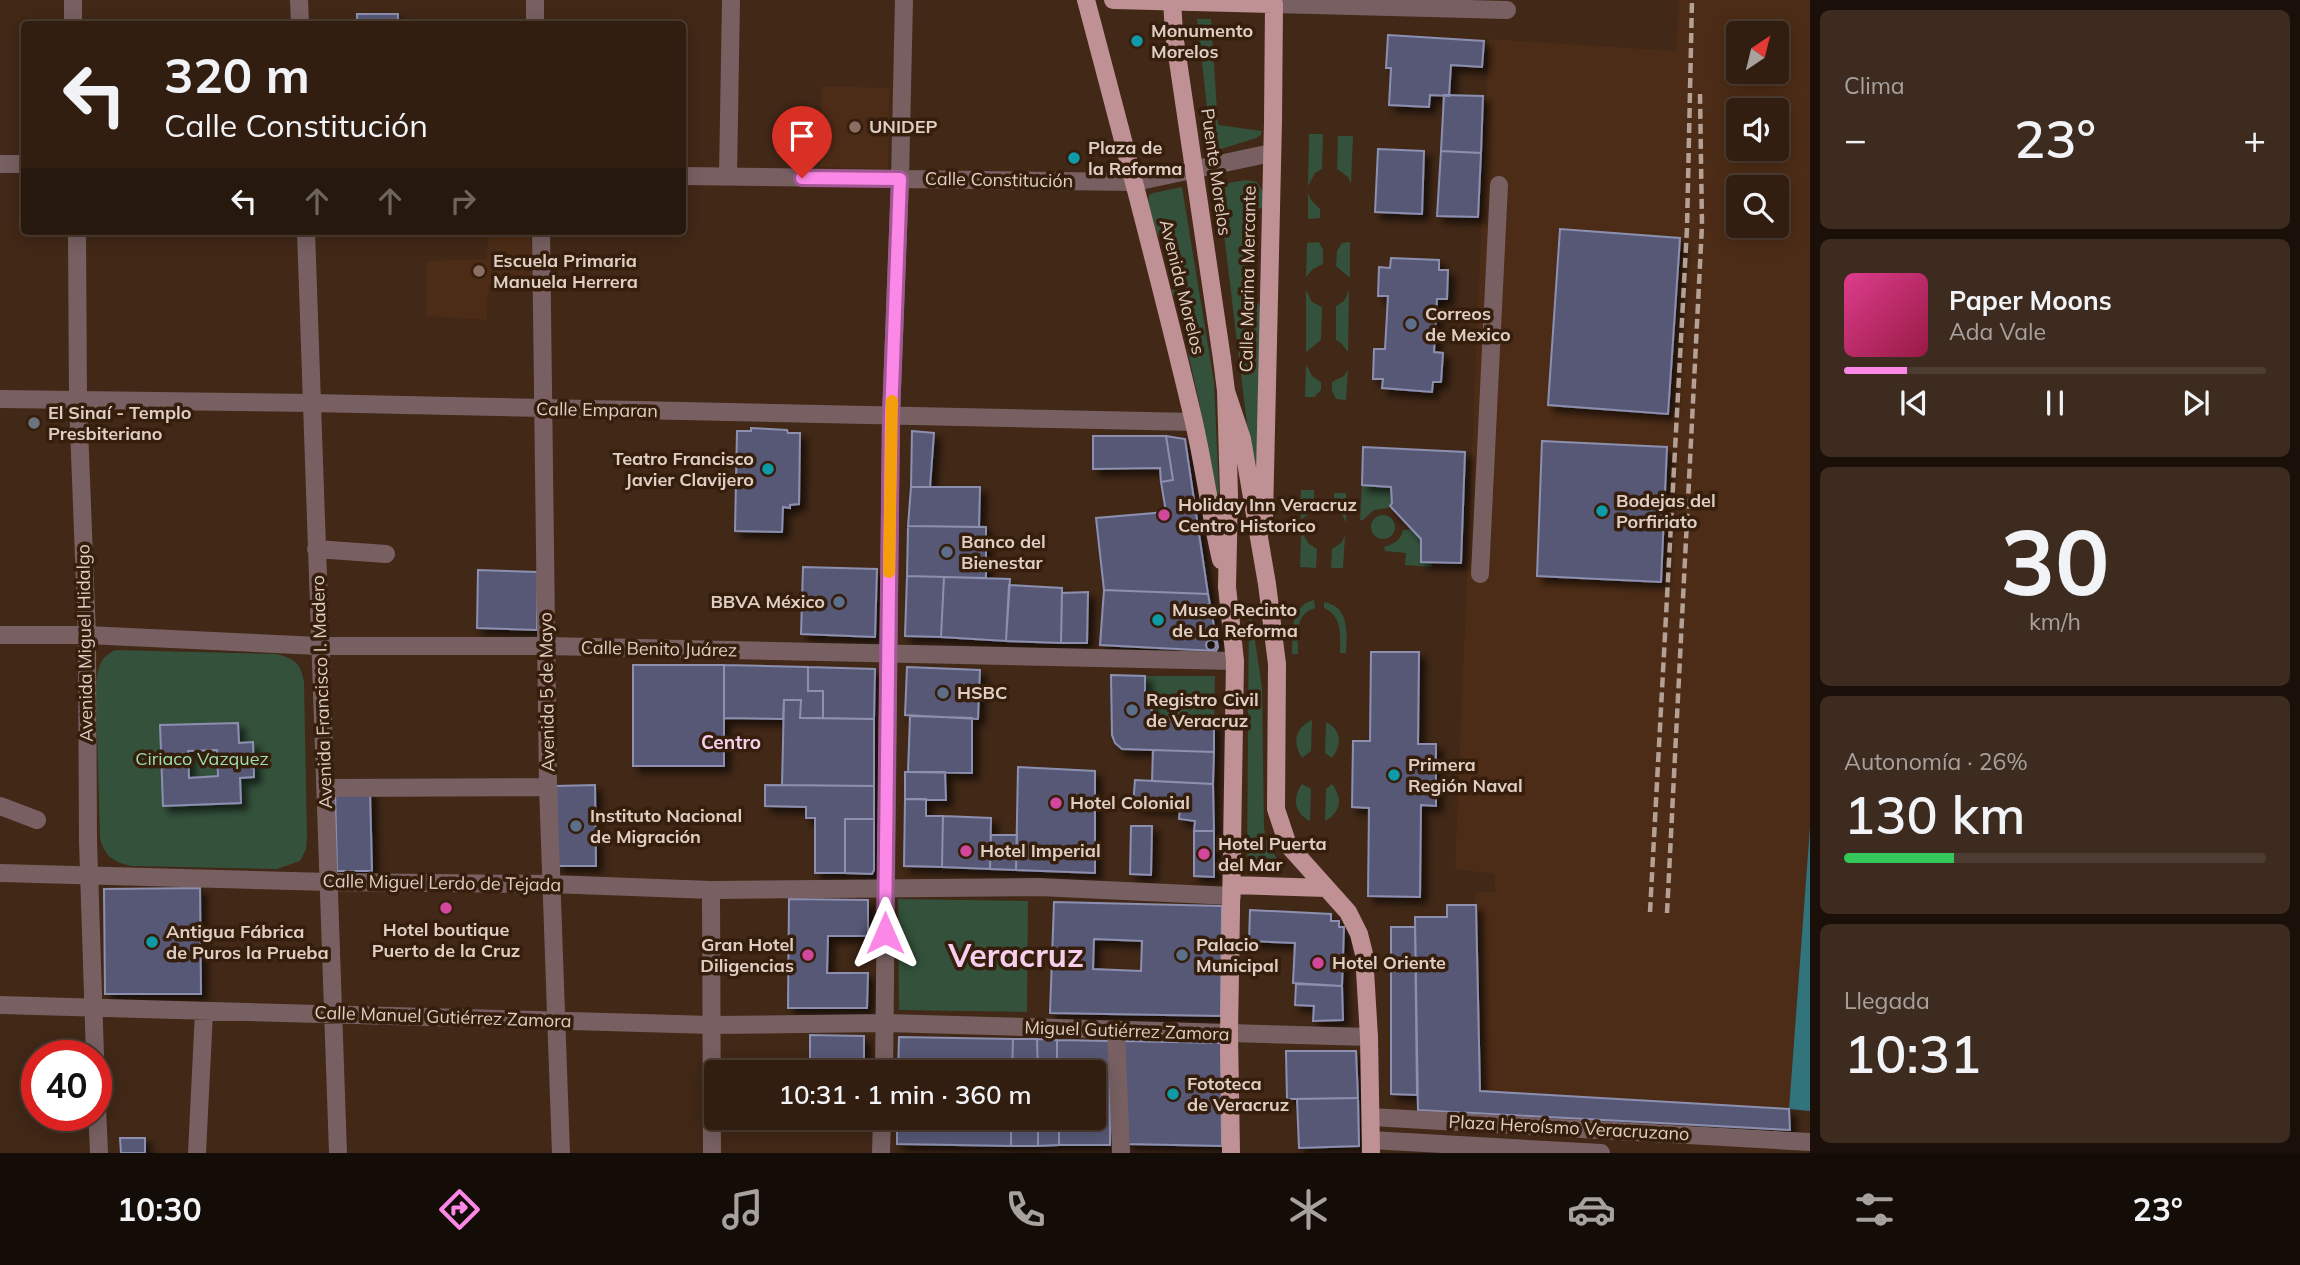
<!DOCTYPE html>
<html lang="es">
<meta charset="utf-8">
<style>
:root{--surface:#311e11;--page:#3d2b1f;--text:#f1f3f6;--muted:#a8a29f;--line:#4c3c31;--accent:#fb87e6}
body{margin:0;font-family:Mulish,sans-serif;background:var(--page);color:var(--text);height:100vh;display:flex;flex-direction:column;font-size:26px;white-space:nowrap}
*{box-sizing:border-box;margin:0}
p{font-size:23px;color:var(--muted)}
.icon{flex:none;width:38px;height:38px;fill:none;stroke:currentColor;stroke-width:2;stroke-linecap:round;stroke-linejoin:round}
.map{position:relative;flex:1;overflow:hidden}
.drawer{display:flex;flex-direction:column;gap:10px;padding:10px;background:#1b1009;width:490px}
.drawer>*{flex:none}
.hud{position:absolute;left:21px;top:21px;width:665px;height:214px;border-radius:7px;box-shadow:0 4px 18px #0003,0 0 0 2px var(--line);background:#311e11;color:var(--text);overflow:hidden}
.needle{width:46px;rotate:35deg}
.controls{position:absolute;left:1726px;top:21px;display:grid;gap:14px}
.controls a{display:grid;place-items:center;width:63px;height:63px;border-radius:7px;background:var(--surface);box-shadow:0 4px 18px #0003,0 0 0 2px var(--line);font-size:35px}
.speed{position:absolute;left:21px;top:1040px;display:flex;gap:14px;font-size:35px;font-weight:700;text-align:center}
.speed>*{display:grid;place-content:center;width:91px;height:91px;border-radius:50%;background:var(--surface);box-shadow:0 4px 18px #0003,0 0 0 2px var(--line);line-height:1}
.speed .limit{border:10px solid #d22;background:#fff;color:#111}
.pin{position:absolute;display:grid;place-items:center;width:60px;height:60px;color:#fff;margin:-72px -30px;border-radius:50% 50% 50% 0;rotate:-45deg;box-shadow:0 0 7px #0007}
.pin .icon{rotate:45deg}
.me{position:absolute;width:77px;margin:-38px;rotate:0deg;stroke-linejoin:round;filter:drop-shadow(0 0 5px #0008)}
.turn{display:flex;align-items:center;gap:24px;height:147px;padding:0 28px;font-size:32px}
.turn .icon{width:91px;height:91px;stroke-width:2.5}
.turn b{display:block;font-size:49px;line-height:60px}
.lanes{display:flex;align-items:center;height:66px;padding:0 28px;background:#0003;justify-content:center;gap:35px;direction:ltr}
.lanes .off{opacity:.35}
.big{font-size:52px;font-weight:600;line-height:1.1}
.drawer .widget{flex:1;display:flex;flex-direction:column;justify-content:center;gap:10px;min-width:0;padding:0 24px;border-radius:10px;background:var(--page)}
.drawer .dial{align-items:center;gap:0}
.dial b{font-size:91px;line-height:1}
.song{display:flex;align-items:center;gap:21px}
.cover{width:84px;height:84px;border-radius:10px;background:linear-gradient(135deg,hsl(330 70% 55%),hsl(340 70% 35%))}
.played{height:7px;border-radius:4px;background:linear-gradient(90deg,var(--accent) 15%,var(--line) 15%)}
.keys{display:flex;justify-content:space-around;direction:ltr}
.heat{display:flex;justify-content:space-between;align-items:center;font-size:38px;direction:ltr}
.charge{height:10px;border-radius:5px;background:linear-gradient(90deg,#34c759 26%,var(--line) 0)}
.trip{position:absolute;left:704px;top:1060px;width:402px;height:70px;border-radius:7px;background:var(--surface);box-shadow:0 4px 18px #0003,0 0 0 2px var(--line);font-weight:600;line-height:70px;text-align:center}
.dock{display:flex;height:112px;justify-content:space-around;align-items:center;background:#140c07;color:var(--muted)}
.dock .icon{width:49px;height:49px}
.dock .current{color:var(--accent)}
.dock b{font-size:32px;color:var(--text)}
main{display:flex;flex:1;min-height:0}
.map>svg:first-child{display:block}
.built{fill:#4c2c16;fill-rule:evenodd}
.green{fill:#33513b}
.water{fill:#32747c}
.building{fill:#565976;stroke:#8c8faf;stroke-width:2;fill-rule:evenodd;filter:url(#shadow)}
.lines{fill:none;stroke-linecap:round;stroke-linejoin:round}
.minor{stroke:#786062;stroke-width:18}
.major{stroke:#c09194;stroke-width:18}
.rail{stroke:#b4a094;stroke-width:4.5;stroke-dasharray:10 5;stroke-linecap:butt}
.major-bridge{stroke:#c09194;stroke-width:18}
.route-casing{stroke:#a35896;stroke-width:18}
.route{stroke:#fb87e6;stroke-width:12}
.slow{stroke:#f59e0b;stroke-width:12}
.culture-dot{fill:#0f9aa8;stroke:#361e0d;stroke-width:2.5}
.education-dot{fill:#8d6e63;stroke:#361e0d;stroke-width:2.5}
.service-dot{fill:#5c6f8a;stroke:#361e0d;stroke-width:2.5}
.worship-dot{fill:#6b7280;stroke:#361e0d;stroke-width:2.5}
.hotel-dot{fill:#d1479c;stroke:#361e0d;stroke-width:2.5}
.labels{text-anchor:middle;stroke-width:7;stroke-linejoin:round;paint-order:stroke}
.poi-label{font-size:18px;font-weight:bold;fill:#dfcec3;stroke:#361e0d;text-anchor:start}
.street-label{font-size:18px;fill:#dfcec3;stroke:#361e0d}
.park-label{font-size:18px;fill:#9cdfad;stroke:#361e0d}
.neighbourhood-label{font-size:19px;font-weight:bold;fill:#f7cfee;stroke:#361e0d}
.town-label{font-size:32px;font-weight:bold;fill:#f7cfee;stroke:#361e0d}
</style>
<main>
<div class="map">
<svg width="1810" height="1153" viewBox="0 0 1810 1153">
<defs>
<filter id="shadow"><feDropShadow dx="6" dy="6" stdDeviation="3.5" flood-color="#0009"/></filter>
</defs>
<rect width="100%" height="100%" fill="#412817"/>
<path class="built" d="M1679 0H1810V827L1789 1109 1480 1091 1475 892H1495V874L1455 869 1489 39 1676 51ZM1738 33H1776V72H1738ZM1738 110H1776V149H1738ZM1738 187H1776V226H1738Z
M822 86 890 88 888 169 820 167Z
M488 231H531L532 281 488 285 487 320 426 316V261L487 259Z"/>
<path class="green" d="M1197 19H1211L1218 125 1262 131 1261 135 1256 138 1212 152Z
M1309 134H1323L1322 169 1315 173 1308 186Z
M1338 136H1353L1351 184 1348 177 1337 169Z
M1245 180 1257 182 1264 193 1262 208 1250 211 1251 230 1242 232 1250 294 1259 304 1261 309 1256 482H1254L1218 185Z
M1182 187 1214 382 1219 492 1217 496 1212 494 1199 401 1187 349 1196 354H1201L1192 308 1173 295 1171 290 1175 289 1182 293 1187 285 1174 244 1157 234 1148 202 1149 195 1153 193Z
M1308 193 1311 200 1320 209V218L1308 219Z
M1319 242 1323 250V264L1313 269 1306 277 1307 243Z
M1350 242V277H1349L1336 266 1337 251 1342 243Z
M1306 290 1312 302 1322 307 1321 340 1306 352Z
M1349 290 1348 352 1341 343 1336 340V306L1344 301Z
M1306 364 1312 376 1321 382V390L1314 397H1305Z
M1348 370 1346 400 1336 399 1332 391V382L1344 376Z
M1362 485 1391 487 1392 503 1388 508 1374 510 1363 520H1360Z
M1301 490H1314V509L1301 520Z
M1334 493H1346V523L1343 516 1335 509Z
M1371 527a12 12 0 1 1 24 0a12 12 0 1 1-24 0Z
M1412 529 1421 539V562H1432V567L1405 565 1406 553 1385 551 1384 547C1394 544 1401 540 1403 530Z
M1301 531 1309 544 1317 549 1316 568 1300 567Z
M1345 536 1343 568H1331L1332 549 1341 543Z
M1314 600 1315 608C1294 615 1298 635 1298 654H1292C1293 633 1289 606 1314 600Z
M1249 601 1262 687 1264 828 1266 840 1280 864V870L1277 871H1251L1247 866Z
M1324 602C1350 607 1347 633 1346 653H1340C1340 635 1343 617 1324 608Z
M116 650 276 654C294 658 301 663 304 682L307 837 306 849 300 861 277 869 132 866C113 862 104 856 100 837L96 694C97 675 96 658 116 650Z
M1145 676H1215L1214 721 1159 719 1145 702Z
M1312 720 1311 751 1302 758C1292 742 1295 728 1312 720Z
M1326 722C1342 730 1342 745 1332 758L1325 753Z
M1302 784 1311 789 1310 821C1294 813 1292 798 1302 784Z
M1332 784C1343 798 1341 812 1325 821L1326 789Z
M898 899 1028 901 1027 1012 899 1010Z"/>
<path class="water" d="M1810 827V1111L1789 1109Z"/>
<path class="building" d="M357 14H398V24H357Z
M1388 35 1484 41 1482 67 1451 65 1449 96 1430 95 1429 107 1389 105 1391 68H1386Z
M1444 95 1483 96 1481 153 1441 151Z
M1378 149 1424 151 1422 214 1375 212Z
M1441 151 1481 153 1478 217 1437 216Z
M1560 229 1680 238 1668 414 1548 405Z
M1391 258 1439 260V270H1448L1447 299H1437L1434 352 1443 353 1441 382H1433L1432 392 1382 388 1383 379H1373L1374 349H1385L1388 296H1378L1379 267 1390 268Z
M751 428 787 430 788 433H800L799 504 790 505V508L783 507 782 532 735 531 737 431H751Z
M912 431 934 433 930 487H911Z
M1093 436H1166L1173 480 1161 482 1160 468 1093 469Z
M1166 436 1185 439 1208 594 1104 590 1096 518 1166 512 1161 482 1173 480Z
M1542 441 1667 447 1661 582 1537 576Z
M1363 447 1465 452 1461 563 1421 562V539L1390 506 1392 503 1391 487 1362 485Z
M911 487H980L979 527 908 526Z
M908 526 986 527V578L907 576Z
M803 567 877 569 875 637 801 634Z
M478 570 538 572 537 630 477 628Z
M907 576 944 577 941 637 905 636Z
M944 577 1010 579 1006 641 941 637Z
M1009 585 1062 588 1061 643 1006 641Z
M1104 590 1208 594 1218 647 1216 651 1100 645Z
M1088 592 1087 643H1061L1062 593Z
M1206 645a5 5 0 1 1 10 0a5 5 0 1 1-10 0Z
M1371 652H1419L1418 744H1436V806L1421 805 1420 897 1368 896 1369 808 1352 807 1353 741H1370Z
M633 665H724V766H633Z
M724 665 808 667V691H823V718H800L801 700H784L783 719 724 718Z
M808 667 875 669 874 719 823 718V691H808Z
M907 667 980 670 978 719 905 715Z
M1111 675 1145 676V702L1159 719 1214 721V752L1122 749 1115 743 1112 735Z
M784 700H801L800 718 874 719V786L782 785Z
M910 716 972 718V773L908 772Z
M238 723 239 743 253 742 254 777 240 778 241 803 163 806 160 725ZM217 750 218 776 189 778 188 751Z
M1153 750 1214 752 1213 784 1152 781Z
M1018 767 1095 771V873L1016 870Z
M905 772H945L946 800 905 799Z
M1135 780 1213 784 1214 831H1194L1195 821 1179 819 1180 809 1133 806Z
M595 785 596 866H557L556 786Z
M765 785 874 786V819H845V873H815V818H806V807L765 806Z
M335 791H370L372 871H337Z
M905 799H926V816H943L942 867 904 866Z
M943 816 991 818 990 869 942 867Z
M845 819H874V870L872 874 845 873Z
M1131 826H1152L1151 875 1130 874Z
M1194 831H1214V877L1194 876Z
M991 835H1017L1016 870 990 869Z
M200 888 201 994H105L104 889Z
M789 899 868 900V936H828L827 973H868L867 1008H788Z
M1054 902 1222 906 1221 1016 1050 1013ZM1094 939 1142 941 1141 971 1093 969Z
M1447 905H1476L1480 1091 1789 1109 1790 1130 1418 1110 1415 917H1447Z
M1250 910 1331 914V921H1339V927H1344L1342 986 1293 983 1295 943 1249 941Z
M1391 927H1415L1417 1095 1391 1094Z
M1296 984 1342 986 1343 1020 1313 1021 1314 1006 1295 1005Z
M810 1035 864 1036V1073H810Z
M899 1037 1013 1039 1012 1073H898Z
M1013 1039H1037L1038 1073H1012Z
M1037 1039 1057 1040V1073H1038Z
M1057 1040 1110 1041V1145H1059V1118H1094V1073H1057Z
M1123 1041 1221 1043 1222 1146 1126 1144Z
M1286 1051H1356L1358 1098 1287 1099Z
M1358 1098 1359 1146 1299 1148 1297 1099Z
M897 1118H1011V1146L897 1144Z
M1011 1118H1038V1146H1011Z
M1038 1118H1059V1145L1038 1146Z
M120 1138H145V1153H121Z"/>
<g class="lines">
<path class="minor" d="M73 0V24
M299 0 300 24
M535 0V24
M1274 4 1507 10
M0 164H24
M682 176 1135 182 1271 153
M728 176 731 0
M77 231 78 402 87 635 88 841 95 1055
M306 231C316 538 328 846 338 1153
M541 231 548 787 561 1153
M0 399 311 403 1194 422
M316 549 386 554
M1480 574 1499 185
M0 635H87L319 646H546L1235 661
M326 788 548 787
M0 806 37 820
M0 873 330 882 551 884 711 890 1039 887 1232 896
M711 890 712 1153
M0 1005 712 1025 886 1023 1369 1037
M1116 1030 1121 1153
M884 1073 891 416 900 179 904 0
M96 1084 99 1153
M1371 1117 1810 1142
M1371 1140 1601 1153
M197 1153 204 1012
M881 1153 882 1118"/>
<path class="major" d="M1086 0C1123 139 1160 278 1193 418 1204 465 1210 513 1221 560
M1113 0 1274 4 1273 122 1264 517
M1222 359 1226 391 1229 495 1227 587 1235 661 1229 1034 1231 1153
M1226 391 1242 439 1267 584 1277 664 1276 809 1288 845 1348 912 1359 934 1364 954 1369 1037 1371 1153
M1232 885 1326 888"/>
<path class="rail" d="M1650 912 1687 228 1692 0
M1667 913 1702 225 1700 94"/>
<path class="major-bridge" d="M1172 0 1174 34 1222 359"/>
</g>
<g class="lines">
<defs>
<path id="route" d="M802 178 900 179 891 416 885 933"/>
</defs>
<use href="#route" class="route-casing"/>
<use href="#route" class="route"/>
<path class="slow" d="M889 572 892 401"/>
</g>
<g class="culture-dot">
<circle cx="1137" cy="41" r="7"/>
<circle cx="1074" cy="158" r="7"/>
<circle cx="768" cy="469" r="7"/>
<circle cx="1602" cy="511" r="7"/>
<circle cx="1158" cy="620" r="7"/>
<circle cx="1394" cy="775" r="7"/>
<circle cx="152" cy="942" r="7"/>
<circle cx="1173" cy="1094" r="7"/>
</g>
<g class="education-dot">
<circle cx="855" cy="127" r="7"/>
<circle cx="479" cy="271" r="7"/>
</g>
<g class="service-dot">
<circle cx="1411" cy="324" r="7"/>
<circle cx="947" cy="552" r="7"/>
<circle cx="839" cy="602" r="7"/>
<circle cx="943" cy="693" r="7"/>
<circle cx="1132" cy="710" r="7"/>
<circle cx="576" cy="826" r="7"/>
<circle cx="1182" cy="955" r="7"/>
</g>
<circle class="worship-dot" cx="34" cy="423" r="7"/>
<g class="hotel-dot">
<circle cx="1164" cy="515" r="7"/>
<circle cx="1056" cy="803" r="7"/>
<circle cx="966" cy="851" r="7"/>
<circle cx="1204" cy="854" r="7"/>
<circle cx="446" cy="908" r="7"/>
<circle cx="808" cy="955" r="7"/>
<circle cx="1318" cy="963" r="7"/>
</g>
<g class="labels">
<g class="poi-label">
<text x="1151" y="37">Monumento<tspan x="1151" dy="21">Morelos</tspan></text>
<text x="869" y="133">UNIDEP</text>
<text x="1088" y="154">Plaza de<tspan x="1088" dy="21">la Reforma</tspan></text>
<text x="493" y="267">Escuela Primaria<tspan x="493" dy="21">Manuela Herrera</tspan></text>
<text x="1425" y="320">Correos<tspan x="1425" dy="21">de Mexico</tspan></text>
<text x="48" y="419">El Sinaí - Templo<tspan x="48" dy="21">Presbiteriano</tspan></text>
<text x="754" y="465" text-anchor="end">Teatro Francisco<tspan x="754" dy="21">Javier Clavijero</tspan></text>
<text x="1616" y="507">Bodejas del<tspan x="1616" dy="21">Porfiriato</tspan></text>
<text x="1178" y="511">Holiday Inn Veracruz<tspan x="1178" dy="21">Centro Historico</tspan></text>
<text x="961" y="548">Banco del<tspan x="961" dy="21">Bienestar</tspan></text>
<text x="825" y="608" text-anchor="end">BBVA México</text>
<text x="1172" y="616">Museo Recinto<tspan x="1172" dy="21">de La Reforma</tspan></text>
<text x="957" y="699">HSBC</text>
<text x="1146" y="706">Registro Civil<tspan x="1146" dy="21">de Veracruz</tspan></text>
<text x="1408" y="771">Primera<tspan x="1408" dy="21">Región Naval</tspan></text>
<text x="1070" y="809">Hotel Colonial</text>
<text x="590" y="822">Instituto Nacional<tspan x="590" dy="21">de Migración</tspan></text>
<text x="1218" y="850">Hotel Puerta<tspan x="1218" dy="21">del Mar</tspan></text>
<text x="980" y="857">Hotel Imperial</text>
<text x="446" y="936" text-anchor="middle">Hotel boutique<tspan x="446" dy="21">Puerto de la Cruz</tspan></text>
<text x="166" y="938">Antigua Fábrica<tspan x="166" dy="21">de Puros la Prueba</tspan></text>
<text x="794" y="951" text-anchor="end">Gran Hotel<tspan x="794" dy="21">Diligencias</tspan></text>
<text x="1196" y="951">Palacio<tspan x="1196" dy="21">Municipal</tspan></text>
<text x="1332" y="969">Hotel Oriente</text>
<text x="1187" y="1090">Fototeca<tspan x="1187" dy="21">de Veracruz</tspan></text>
</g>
<g class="street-label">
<text transform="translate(1216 172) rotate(82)" y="6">Puente Morelos</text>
<text transform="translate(999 180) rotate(1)" y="6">Calle Constitución</text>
<text transform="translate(1248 279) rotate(-89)" y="6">Calle Marina Mercante</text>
<text transform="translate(1182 287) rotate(76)" y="6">Avenida Morelos</text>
<text transform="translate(597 410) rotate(1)" y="6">Calle Emparan</text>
<text transform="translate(85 643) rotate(-91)" y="6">Avenida Miguel Hidalgo</text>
<text transform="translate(659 649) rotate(1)" y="6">Calle Benito Juárez</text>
<text transform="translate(322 692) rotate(-92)" y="6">Avenida Francisco I. Madero</text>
<text transform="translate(547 692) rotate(-91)" y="6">Avenida 5 de Mayo</text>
<text transform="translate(442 883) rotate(1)" y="6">Calle Miguel Lerdo de Tejada</text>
<text transform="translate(443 1017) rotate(2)" y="6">Calle Manuel Gutiérrez Zamora</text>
<text transform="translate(1127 1031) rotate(2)" y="6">Miguel Gutiérrez Zamora</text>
<text transform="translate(1569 1128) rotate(3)" y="6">Plaza Heroísmo Veracruzano</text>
</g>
<g class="park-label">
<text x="202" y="765">Ciriaco Vazquez</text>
</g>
<g class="neighbourhood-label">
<text x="731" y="749">Centro</text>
</g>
<g class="town-label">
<text x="1016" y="967">Veracruz</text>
</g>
</g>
</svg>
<div class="controls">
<a><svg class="needle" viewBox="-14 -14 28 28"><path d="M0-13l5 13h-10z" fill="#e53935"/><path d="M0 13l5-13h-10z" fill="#a8a29f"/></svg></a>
<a><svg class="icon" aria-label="sound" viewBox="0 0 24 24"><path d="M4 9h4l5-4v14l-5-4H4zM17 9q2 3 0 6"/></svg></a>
<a><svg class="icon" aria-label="search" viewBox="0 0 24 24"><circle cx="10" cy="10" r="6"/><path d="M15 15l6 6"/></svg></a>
</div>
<div class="speed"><div class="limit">40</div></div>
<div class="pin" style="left:802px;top:178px;background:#d93025"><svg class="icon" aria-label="arrive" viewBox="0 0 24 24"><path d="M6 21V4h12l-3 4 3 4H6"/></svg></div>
<svg class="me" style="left:885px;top:933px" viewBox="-20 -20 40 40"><path d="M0-17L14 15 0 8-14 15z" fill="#fb87e6" stroke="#fff" stroke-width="4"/></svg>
<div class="trip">10:31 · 1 min · 360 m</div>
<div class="hud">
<div class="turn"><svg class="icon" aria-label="left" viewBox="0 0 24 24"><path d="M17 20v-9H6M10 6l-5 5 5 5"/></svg><div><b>320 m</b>Calle Constitución</div></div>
<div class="lanes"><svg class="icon" aria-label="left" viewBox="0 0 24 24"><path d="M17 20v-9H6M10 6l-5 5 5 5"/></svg><svg class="icon off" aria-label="ahead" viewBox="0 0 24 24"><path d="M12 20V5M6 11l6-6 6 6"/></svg><svg class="icon off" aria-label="ahead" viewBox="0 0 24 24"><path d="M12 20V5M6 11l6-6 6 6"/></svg><svg class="icon off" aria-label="right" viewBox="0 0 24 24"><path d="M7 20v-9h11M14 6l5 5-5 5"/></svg></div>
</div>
</div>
<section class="drawer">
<div class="widget"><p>Clima</p>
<div class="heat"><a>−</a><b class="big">23°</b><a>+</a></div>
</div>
<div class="widget">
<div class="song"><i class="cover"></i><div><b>Paper Moons</b><p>Ada Vale</p></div></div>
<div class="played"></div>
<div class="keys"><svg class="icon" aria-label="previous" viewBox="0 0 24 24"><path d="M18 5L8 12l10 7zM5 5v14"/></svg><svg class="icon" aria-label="pause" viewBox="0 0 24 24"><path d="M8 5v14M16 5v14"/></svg><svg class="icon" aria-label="next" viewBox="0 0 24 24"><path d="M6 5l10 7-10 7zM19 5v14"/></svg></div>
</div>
<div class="widget dial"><b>30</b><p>km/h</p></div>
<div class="widget"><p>Autonomía · 26%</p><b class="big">130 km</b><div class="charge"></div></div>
<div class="widget"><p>Llegada</p><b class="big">10:31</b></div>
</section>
</main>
<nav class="dock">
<b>10:30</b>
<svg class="icon current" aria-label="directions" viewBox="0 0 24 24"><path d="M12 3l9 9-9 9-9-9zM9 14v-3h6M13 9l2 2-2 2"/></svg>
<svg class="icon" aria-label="music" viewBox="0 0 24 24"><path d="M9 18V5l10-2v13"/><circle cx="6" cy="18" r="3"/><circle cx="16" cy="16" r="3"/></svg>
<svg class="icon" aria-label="phone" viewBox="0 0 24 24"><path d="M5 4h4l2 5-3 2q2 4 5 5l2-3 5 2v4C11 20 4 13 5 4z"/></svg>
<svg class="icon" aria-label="climate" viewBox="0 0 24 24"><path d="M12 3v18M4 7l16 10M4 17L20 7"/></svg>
<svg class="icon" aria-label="car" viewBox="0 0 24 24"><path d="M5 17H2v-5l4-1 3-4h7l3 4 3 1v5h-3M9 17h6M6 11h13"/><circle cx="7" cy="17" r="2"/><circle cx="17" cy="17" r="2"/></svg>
<svg class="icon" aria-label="filters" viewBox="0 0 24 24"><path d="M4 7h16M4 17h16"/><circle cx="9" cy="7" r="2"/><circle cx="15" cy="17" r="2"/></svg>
<b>23°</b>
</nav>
